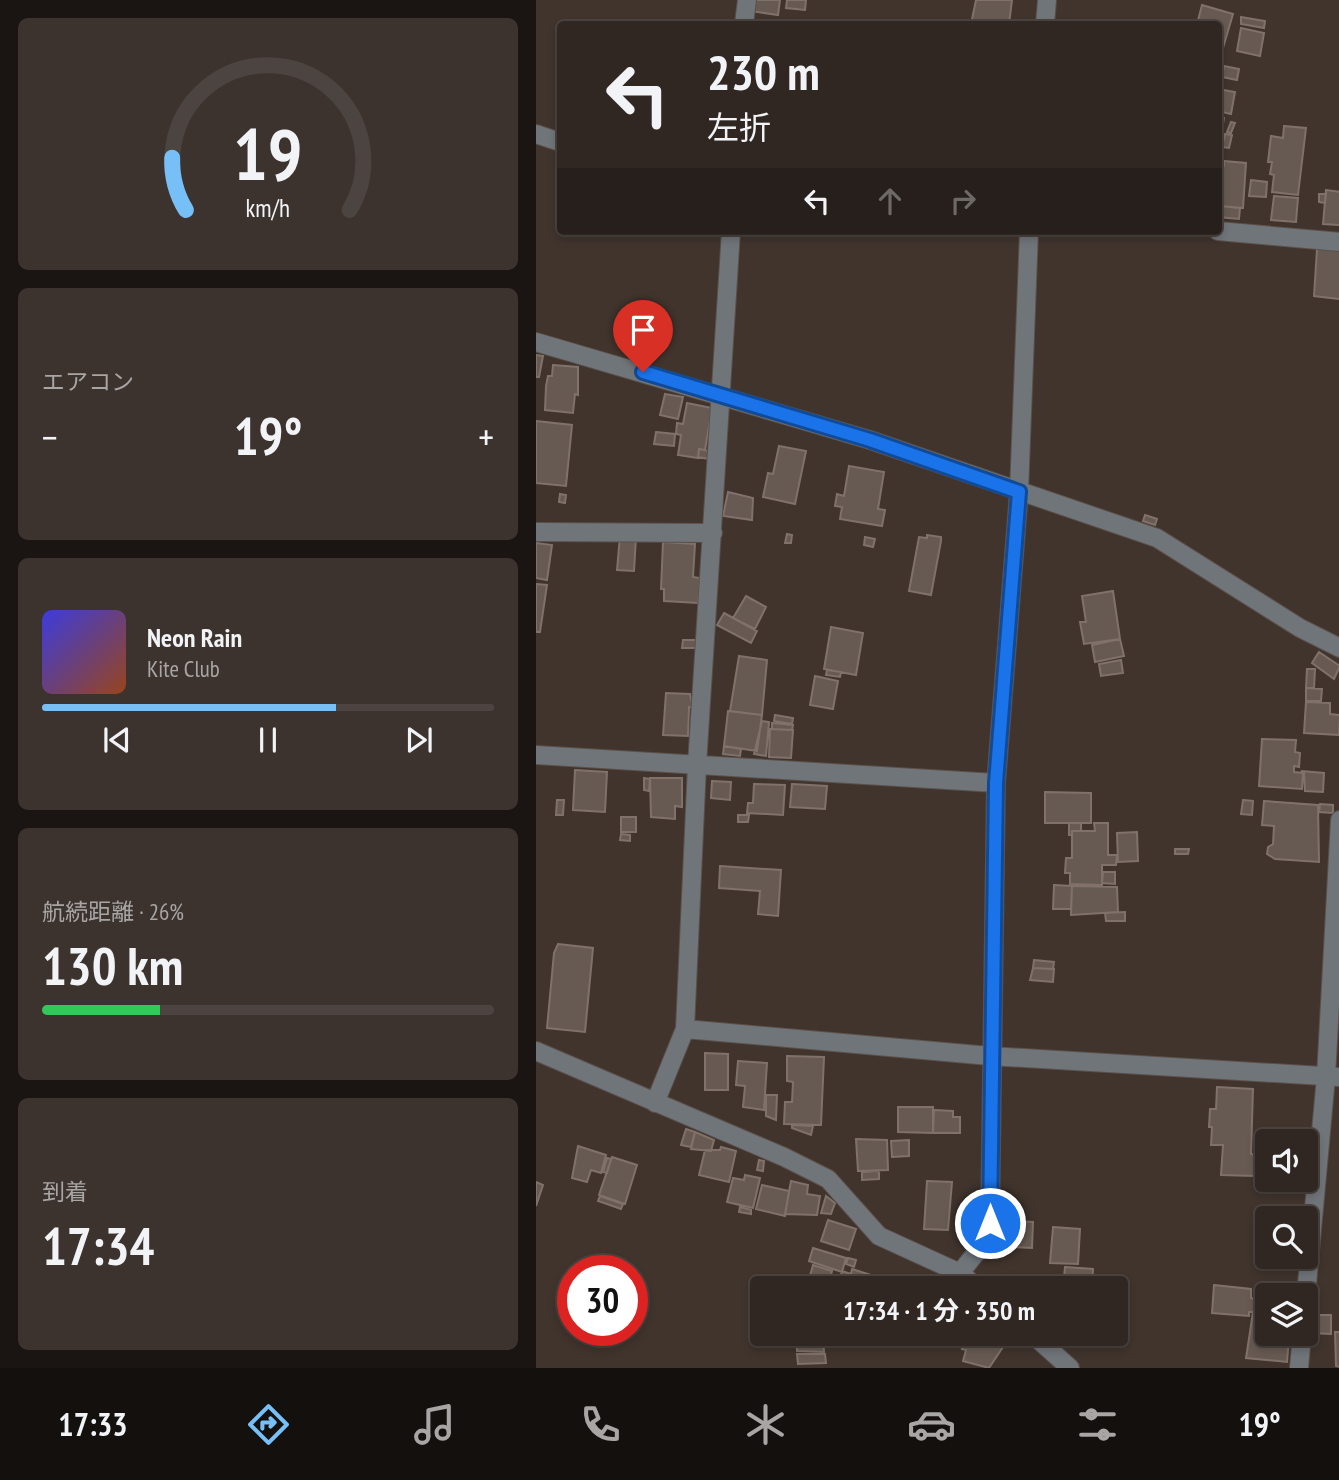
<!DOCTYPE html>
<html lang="ja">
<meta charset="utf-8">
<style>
:root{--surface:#302722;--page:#3c332f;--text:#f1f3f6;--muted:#a8a5a5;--line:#4b4440;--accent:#76c0f7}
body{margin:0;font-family:"PT Sans Narrow","Noto Sans JP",sans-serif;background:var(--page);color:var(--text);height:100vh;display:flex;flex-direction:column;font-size:26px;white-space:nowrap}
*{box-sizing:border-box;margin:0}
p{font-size:23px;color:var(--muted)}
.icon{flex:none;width:38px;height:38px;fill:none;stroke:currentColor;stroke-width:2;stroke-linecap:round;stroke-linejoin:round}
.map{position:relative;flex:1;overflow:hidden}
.panel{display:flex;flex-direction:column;gap:18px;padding:18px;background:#1a1513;width:536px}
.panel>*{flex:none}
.hud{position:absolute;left:21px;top:21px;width:665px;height:214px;border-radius:7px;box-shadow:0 4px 10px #0003,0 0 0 2px var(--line);background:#302722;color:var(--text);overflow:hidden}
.buttons{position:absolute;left:719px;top:1129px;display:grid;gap:14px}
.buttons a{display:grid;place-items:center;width:63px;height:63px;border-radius:7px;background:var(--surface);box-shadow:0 4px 10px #0003,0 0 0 2px var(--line);font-size:35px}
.speed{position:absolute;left:21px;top:1255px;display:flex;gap:14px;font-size:35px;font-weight:700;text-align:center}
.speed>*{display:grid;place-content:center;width:91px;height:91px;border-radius:50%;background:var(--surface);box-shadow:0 4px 10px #0003,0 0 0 2px var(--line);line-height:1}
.speed .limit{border:10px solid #d22;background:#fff;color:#111}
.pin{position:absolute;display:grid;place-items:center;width:60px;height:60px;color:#fff;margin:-72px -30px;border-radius:50% 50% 50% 0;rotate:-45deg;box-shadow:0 0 7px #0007}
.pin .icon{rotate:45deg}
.me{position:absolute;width:77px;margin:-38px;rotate:0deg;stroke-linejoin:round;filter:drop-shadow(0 0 5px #0008)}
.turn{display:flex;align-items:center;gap:24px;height:147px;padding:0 35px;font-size:32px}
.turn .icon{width:91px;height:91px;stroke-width:2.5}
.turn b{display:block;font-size:49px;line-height:60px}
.lanes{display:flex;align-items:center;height:66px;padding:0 35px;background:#0003;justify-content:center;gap:35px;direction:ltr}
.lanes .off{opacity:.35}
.big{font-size:52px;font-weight:700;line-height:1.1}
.panel .widget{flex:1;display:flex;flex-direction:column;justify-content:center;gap:10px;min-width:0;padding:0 24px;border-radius:10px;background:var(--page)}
.panel .dial{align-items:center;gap:0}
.dial svg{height:182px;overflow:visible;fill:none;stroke:var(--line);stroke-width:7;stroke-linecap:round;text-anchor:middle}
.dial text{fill:var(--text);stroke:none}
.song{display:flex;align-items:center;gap:21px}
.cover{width:84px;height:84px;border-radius:10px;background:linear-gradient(135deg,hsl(240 70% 55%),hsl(20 70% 35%))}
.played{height:7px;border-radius:4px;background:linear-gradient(90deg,var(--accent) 65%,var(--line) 65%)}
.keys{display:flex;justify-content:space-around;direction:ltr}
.heat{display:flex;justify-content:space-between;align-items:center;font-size:38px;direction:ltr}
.charge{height:10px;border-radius:5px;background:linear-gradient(90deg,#34c759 26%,var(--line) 0)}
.trip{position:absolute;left:214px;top:1276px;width:378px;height:70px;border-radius:7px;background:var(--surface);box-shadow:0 4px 10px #0003,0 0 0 2px var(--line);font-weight:700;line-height:70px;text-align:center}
.menu{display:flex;height:112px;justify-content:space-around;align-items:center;background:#13100e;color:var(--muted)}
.menu .icon{width:49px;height:49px}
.menu .current{color:var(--accent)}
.menu b{font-size:32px;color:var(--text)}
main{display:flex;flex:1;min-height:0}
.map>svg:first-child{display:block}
.building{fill:#675a52;stroke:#80726a;stroke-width:2}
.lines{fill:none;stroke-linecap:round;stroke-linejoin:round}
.minor-casing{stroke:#5b504a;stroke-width:20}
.minor{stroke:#70757a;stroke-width:18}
.route-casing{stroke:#114b97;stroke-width:18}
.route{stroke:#1a73e8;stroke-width:12}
</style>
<main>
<section class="panel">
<div class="widget dial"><svg viewBox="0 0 100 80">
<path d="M14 69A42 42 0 1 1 86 69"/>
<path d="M14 69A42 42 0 0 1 8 46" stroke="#76c0f7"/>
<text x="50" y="56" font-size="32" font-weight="700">19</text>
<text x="50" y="72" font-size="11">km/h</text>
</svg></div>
<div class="widget"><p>エアコン</p>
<div class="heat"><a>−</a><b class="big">19°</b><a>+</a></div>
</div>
<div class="widget">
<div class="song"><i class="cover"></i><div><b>Neon Rain</b><p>Kite Club</p></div></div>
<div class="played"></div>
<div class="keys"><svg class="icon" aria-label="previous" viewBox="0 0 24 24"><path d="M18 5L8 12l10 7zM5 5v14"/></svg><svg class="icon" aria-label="pause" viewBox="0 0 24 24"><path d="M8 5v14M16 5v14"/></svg><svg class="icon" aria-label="next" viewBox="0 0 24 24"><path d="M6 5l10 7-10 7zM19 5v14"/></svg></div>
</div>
<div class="widget"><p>航続距離 · 26%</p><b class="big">130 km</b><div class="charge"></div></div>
<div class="widget"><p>到着</p><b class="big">17:34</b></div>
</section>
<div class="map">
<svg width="804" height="1368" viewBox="0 0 804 1368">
<rect width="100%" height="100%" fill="#40342d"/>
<path class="building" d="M216 0H244L242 15 214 11Z
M251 0H270L269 10 250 8Z
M440 0H476L473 24H435Z
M666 5 697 14 682 65V24H661Z
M705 17 729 21 728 28 705 24Z
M705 28 728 33 724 56 701 51Z
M688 66 703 69 701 80 686 77Z
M682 89 699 92 695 114 682 111Z
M682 117 688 118 686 130 682 129Z
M695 122 699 123 695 133 691 132Z
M748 126 770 128 762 195 736 192 738 175 734 174 736 162H732L735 136 747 138Z
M689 134 696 135 693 148 686 147Z
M688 161 710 163 707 208 684 206 682 166H688Z
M715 180 731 182 730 197 713 196Z
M790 190 804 192V225L787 224Z
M783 194H790L789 203 783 202Z
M738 196 762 198 760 222 735 220Z
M682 199 684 206 704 208 703 219 682 217Z
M781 249H804V299L778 296Z
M0 355 7 356 3 377H0Z
M17 365 42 367V395L39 394 37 413 9 410 10 386 12 376H16Z
M129 394 147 397 142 419 124 415Z
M151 403 176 408 169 450 163 449 162 458 142 455 145 435 140 434 141 423 147 424Z
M0 421 36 425 30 486 0 483Z
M120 432 139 434 138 446 118 444Z
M243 446 270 451 259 504 227 497 232 473 237 474Z
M163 449 174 451 173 459 162 457Z
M313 466 348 472 342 509 349 510 346 526 304 519 306 507 299 506 301 494 308 496Z
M192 492 217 498 216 520 187 516Z
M24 494 30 495 29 503 23 502Z
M609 515 621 519 619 525 607 521Z
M251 534 256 535 255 543H249Z
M391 535 405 537V541L395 595 373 591 383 537 391 538Z
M84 536 100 537 98 571 81 570Z
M329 537 339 539 337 547 328 545Z
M127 542 159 544 157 577 164 578 162 603 128 601V589H125Z
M0 543 16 545 11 580 0 578Z
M0 584 11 585 4 632H0Z
M577 591 584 639 548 644 544 622H550L546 596Z
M210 596 230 607 219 629 197 618Z
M188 613 221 631 215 643 181 625Z
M295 627 327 633 320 675 288 669Z
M584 639 588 656 559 662 556 645Z
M147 640H162V648H146Z
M783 652 804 666 798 679 776 663Z
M203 656 231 660 226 715 194 711Z
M585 660 587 673 565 676 563 664Z
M771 669H779L778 688H770Z
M291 670 305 672 304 677 290 675Z
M279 676 302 681 297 709 274 705Z
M770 688 786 689 785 701H770Z
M130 693 154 694 157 708 153 707 152 736 127 735Z
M770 702 794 703V714L804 715 803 735 768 733Z
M192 711 226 715 221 751 188 746Z
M239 715 257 718 256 724 238 721Z
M226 721 233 722 230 756 218 754Z
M236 723 257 725 256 730 236 729Z
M234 729 257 730 255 758 233 757Z
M726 739 760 740 759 752 764 753 763 767 758 766V772L767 773 766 789 723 786Z
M188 746 205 749 204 756 187 754Z
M39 770 71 772 69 812 37 810Z
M765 771 788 773 787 792 769 791 768 773Z
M108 778 114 779 113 791 108 790Z
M114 778H146V807L139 806V819L115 817Z
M176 781 195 782 194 800 175 798Z
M218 784 249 785 247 815 211 813 212 803H217Z
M256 784 291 786 289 809 254 807Z
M509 792 555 793V823H509Z
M21 800H28L27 815H20Z
M707 800 717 801 716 815 705 814Z
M728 801 782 805 783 862 739 859 731 854 732 847 737 844 738 826 726 825Z
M784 804 797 805V813L783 812Z
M202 815H213L212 822H202Z
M85 817H100V832H85Z
M533 823H545V831H536V835H533Z
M558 823H572V855H581L580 865H566V885L534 884V873H529L530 858H536V831H559Z
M601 832 602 861 582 862 581 833Z
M85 834 94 835V841L84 840Z
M639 849H653L652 854H639Z
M184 866 245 870 242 916 222 914 224 891 183 888Z
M567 872H579V884L566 883Z
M518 885 536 886 535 909H517Z
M536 886 581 887 582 912 535 915Z
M589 912V921H570L569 913Z
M22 944 57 948 49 1032 11 1028 18 953Z
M498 960 518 962 517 969 497 968Z
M497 968 518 969 517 982 494 980Z
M169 1053 192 1054V1090H169Z
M251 1056 288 1057 285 1125 248 1124 249 1102H256L257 1082 251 1081Z
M202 1061 231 1063 228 1110 207 1107 209 1086 200 1085Z
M681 1087 717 1089 715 1154 721 1155 719 1176 685 1175 687 1145H675L676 1127H673L674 1109H680Z
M230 1095H241L240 1120 230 1116Z
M362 1107H397V1133L362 1132Z
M398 1110 417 1111V1117H424V1133H397Z
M256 1125 277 1126 275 1135 256 1128Z
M150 1129 159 1132 155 1147 145 1145Z
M159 1132 178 1140 175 1151 155 1149Z
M746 1132 770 1134 769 1141H745Z
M320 1139 351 1140 352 1170 322 1171Z
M373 1140V1156L356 1157 355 1141Z
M42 1146 70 1155 65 1173 55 1170 51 1182 36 1178Z
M185 1147 200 1151 193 1182 163 1175 169 1150H184Z
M76 1157 101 1165 89 1204 63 1195Z
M71 1158 75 1159 71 1173 67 1172Z
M223 1160 228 1161 227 1171 221 1170Z
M343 1171V1179L326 1180V1172Z
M209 1175 224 1178 217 1208 191 1202 197 1178 208 1180Z
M255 1181 272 1185 271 1194 284 1196 281 1215 249 1214Z
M391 1181 416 1182 412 1230 388 1229Z
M0 1182 7 1185 0 1206Z
M226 1185 253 1191 249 1216 220 1209Z
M64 1196 87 1204 85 1209 62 1201Z
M290 1196 299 1203 295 1214 285 1213Z
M204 1207 215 1210V1214L203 1212Z
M292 1220 320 1229 313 1250 285 1241Z
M478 1221 497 1222 496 1248 476 1247Z
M517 1227 544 1229 542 1264 514 1263Z
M277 1248 310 1258 306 1272 273 1261Z
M312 1258 320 1260 318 1267 310 1264Z
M277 1265 296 1271 292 1288 272 1283Z
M529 1267 557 1269 556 1288H527Z
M316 1269 338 1276 335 1288H301L306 1271 315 1274Z
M678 1285 715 1289V1298L732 1303V1334H749L748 1338H753L751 1362 710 1358 717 1312H713V1316L676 1313Z
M776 1315H795V1334L776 1333Z
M799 1332H804V1367L800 1366Z
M261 1334H287L288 1352 261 1351Z
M290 1334H325L321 1347 289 1337Z
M432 1334H463L471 1341 453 1368 427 1361 430 1350 426 1349Z
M261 1354H289L290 1363 262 1364Z"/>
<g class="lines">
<defs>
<path id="minor" d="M208 24 211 0
M509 24 511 0
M0 134 24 142
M682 231 804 242
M0 342 334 440 621 538 764 628 804 648
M0 532 177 533
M0 755 460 783
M149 1029 454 1056 804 1077
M0 1051 248 1157 292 1179 343 1236 424 1273 442 1288
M119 1103 149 1029 161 765 195 231
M424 1273 447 1244 454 1223 460 783 483 492 493 231
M770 1295 790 1077 804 820
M496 1334 534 1368
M763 1368 766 1334"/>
</defs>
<use href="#minor" class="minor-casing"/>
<use href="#minor" class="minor"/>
</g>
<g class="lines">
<defs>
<path id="route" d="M107 372 334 440 483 492 460 783 454 1223"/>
</defs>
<use href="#route" class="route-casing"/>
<use href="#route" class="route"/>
</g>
</svg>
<div class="buttons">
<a><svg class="icon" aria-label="sound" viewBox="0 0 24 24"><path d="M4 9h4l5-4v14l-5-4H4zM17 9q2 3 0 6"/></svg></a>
<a><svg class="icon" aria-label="search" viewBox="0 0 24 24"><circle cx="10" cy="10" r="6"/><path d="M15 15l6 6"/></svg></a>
<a><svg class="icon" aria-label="layers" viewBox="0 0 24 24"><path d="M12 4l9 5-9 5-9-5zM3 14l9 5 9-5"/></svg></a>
</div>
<div class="speed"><div class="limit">30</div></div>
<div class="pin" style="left:107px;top:372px;background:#d93025"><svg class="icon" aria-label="arrive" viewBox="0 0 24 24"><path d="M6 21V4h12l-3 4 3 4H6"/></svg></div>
<svg class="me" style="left:454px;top:1223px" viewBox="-20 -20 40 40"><circle r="17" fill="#1a73e8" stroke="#fff" stroke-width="3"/><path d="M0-11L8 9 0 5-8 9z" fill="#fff"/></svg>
<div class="trip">17:34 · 1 分 · 350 m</div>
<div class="hud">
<div class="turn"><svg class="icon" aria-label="left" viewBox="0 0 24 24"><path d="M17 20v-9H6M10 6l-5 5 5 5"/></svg><div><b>230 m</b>左折</div></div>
<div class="lanes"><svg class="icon" aria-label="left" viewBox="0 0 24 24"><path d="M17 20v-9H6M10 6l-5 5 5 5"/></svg><svg class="icon off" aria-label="ahead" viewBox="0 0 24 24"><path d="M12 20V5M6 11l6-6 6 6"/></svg><svg class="icon off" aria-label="right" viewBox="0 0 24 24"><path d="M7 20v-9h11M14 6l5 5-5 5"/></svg></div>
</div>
</div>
</main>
<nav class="menu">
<b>17:33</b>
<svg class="icon current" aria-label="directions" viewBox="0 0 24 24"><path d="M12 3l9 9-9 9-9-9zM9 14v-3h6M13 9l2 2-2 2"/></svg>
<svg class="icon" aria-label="music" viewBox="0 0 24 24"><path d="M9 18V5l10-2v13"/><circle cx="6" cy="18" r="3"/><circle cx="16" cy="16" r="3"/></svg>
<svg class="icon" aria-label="phone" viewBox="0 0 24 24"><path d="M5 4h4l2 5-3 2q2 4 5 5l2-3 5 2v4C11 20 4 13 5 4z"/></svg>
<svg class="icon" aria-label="climate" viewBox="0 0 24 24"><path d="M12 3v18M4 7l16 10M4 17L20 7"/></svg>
<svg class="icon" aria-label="car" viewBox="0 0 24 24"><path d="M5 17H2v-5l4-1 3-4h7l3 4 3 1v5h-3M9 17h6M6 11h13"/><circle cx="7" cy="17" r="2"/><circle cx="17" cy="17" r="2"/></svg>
<svg class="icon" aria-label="filters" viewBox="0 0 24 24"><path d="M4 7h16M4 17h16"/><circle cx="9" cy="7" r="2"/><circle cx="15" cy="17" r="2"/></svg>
<b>19°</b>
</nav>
